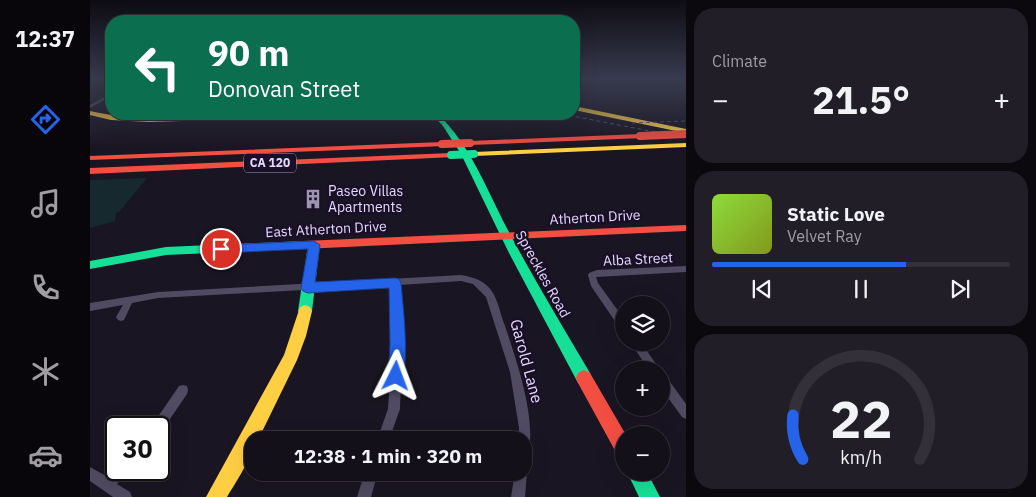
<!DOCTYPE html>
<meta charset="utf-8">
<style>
:root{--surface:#14101a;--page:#211e27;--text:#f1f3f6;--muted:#9d9da2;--line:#333039;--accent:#2563eb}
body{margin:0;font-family:"IBM Plex Sans",sans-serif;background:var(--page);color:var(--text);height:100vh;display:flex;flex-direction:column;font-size:19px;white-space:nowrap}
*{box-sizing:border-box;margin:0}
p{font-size:16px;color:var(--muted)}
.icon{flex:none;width:28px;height:28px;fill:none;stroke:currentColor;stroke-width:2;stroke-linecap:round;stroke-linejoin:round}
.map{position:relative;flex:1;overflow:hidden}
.details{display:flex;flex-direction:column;gap:8px;padding:8px;background:#0b090e;width:350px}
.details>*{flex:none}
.top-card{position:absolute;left:15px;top:15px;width:475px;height:105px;border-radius:20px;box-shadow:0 5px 20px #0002,0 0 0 1px var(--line);background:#0b6e4f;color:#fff;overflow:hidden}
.fabs{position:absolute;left:525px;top:296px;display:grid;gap:10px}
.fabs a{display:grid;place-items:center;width:55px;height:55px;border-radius:50%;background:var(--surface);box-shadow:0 5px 20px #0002,0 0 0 1px var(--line);font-size:25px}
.speed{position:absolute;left:15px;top:416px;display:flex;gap:10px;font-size:25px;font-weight:700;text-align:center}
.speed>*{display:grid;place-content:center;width:65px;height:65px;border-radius:50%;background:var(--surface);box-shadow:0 5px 20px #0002,0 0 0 1px var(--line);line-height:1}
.speed .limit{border:2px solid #111;border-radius:8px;background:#fff;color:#111}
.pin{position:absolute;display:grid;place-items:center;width:42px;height:42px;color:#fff;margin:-21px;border:2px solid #fff;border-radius:50%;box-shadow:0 1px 5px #0007}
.me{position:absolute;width:55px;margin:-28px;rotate:3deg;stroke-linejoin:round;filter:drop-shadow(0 0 4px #0008)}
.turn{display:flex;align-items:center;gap:18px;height:105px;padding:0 20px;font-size:22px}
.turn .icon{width:65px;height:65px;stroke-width:2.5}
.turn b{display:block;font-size:35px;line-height:42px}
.big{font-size:38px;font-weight:800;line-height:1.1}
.details .widget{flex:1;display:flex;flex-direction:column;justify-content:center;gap:8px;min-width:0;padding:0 18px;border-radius:20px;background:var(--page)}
.details .dial{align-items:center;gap:0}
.dial svg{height:130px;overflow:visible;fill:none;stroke:var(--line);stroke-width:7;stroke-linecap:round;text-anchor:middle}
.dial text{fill:var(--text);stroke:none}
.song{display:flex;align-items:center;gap:15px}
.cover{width:60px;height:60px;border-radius:8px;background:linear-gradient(135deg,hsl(90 70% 55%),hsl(70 70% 35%))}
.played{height:5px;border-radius:2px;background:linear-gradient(90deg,var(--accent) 65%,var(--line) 65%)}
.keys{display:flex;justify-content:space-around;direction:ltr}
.heat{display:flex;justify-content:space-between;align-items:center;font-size:28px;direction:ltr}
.trip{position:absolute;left:154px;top:431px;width:288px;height:50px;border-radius:20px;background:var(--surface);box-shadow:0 5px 20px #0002,0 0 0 1px var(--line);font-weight:800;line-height:50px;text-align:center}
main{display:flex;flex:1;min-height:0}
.menu{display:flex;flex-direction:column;width:90px;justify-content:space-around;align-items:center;background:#08060a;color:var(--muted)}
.menu .icon{width:35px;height:35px}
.menu .on{color:var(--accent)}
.menu b{font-size:22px;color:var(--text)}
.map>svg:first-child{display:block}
.green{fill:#15292f}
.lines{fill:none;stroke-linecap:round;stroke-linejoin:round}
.street{fill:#504b62;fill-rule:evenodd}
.fast{fill:#16e098;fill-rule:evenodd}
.slow{fill:#ffcf43;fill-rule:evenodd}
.jam{fill:#f24e42;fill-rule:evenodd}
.rail{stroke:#4a566d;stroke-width:1;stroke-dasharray:4 3;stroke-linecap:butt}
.fast-bridge{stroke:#16e098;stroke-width:8}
.jam-bridge{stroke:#f24e42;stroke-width:8}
.route{fill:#2563eb;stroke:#184099}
.labels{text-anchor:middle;stroke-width:5;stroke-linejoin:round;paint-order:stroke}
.shield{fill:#191027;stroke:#a79cbe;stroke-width:1}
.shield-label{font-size:12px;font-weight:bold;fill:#e4d8fe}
.poi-label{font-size:14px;fill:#e4d8fe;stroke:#191027;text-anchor:start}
.street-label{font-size:14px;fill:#e4d8fe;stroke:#191027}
.near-street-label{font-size:16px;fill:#e4d8fe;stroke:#191027}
</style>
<main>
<nav class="menu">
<b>12:37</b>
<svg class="icon on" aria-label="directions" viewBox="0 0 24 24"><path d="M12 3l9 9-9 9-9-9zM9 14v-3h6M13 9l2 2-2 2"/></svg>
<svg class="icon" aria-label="music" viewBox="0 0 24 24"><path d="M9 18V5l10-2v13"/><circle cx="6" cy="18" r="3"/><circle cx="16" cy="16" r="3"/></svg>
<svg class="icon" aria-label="phone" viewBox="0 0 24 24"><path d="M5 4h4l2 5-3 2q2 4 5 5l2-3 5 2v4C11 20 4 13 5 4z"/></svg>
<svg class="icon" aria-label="climate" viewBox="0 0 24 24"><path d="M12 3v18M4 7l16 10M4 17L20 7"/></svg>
<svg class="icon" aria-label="car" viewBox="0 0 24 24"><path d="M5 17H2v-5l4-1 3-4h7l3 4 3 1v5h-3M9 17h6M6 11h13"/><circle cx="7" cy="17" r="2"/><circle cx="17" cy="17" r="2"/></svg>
</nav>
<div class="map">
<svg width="596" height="497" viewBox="0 0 596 497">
<rect width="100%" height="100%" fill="#1a1522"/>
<path class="green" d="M57 178 29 212 26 213 25 221 0 228V180Z"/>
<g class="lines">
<path class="street" d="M20 94H21V96L0 108V105Z
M36 114H41L30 119 26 118Z
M596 266V272L506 277 508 283 534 319V331L531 330 501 286 498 275 499 273 507 270Z
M371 275C385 278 395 280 403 293 408 301 411 316 415 326 426 359 450 427 436 460L432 462V440H428L429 428 420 372 396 297 383 284 371 281 309 285 312 344 310 409 299 440H287L298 409 302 344 301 285 68 298 42 303 34 320 31 321 28 320 26 317 33 305 0 311V303L68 292Z
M540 342H551L570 370H559Z
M571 374 575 375 596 404V419L592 417 571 388Z
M93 385 97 386 98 390 97 394 71 432 69 433V428H61L63 424 89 386Z
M26 466V470H37L35 474 27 484 40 492 42 497H23L0 481V467L16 476Z
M432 466 436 467 437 472 435 497H421L425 472H432Z
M275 472H288L281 497H267Z"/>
<path class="fast" d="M342 114H348C382 147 398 193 420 234 445 281 473 327 500 373L502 378 500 383 494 386 488 383 419 253 371 154 353 126Z
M213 241 218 245 224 241 230 245 222 311 220 315 215 317 210 315 208 311 218 245 213 249 76 255 0 269V261L76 247Z
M537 472H557L570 497H549Z"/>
<path class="slow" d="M484 106 596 129V133L484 110Z
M0 111C34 119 68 118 102 117 152 115 204 111 254 114L251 116 59 122 21 120 0 115Z
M596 143V147L384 156 380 154 384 152Z
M215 305 220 307 222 311 216 336 207 360 168 440H162C162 460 147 480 137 497H116L194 355 210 307Z"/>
<path class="jam" d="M550 134 554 136 553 138 380 145 376 143 380 141Z
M352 142H355V146L0 160V156Z
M361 153 365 155 364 157 0 174V168Z
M596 225V231L213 249 207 245 213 241Z
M494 370 500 373 536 435H534V459L528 456 488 383 486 378 488 373Z"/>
<path class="rail" d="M472 114 596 138
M542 123 596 121"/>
<path class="fast-bridge" d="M361 155 384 154"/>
<path class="jam-bridge" d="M550 136 596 134
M352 144 380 143"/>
</g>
<linearGradient id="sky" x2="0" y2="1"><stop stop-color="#0e0c13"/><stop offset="0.53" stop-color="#383b4f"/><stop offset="1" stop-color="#383b4f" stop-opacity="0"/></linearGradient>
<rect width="596" height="148" fill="url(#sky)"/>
<path class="route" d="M224 241 230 245 225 282 305 278 309 279 311 283C313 307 320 361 311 382L306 384 300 382 298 376 300 344 299 288 218 293 213 291 211 288 218 249 131 253 126 249 131 245Z"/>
<defs>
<symbol id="building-bare" viewBox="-9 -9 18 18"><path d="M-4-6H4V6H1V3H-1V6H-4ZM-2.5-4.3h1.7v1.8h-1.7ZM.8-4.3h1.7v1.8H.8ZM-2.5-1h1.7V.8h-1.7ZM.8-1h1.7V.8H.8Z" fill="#9d94b1" stroke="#191027" stroke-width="2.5" paint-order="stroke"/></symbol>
</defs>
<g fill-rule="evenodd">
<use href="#building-bare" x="209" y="185" width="28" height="28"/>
</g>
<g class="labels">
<rect class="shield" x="154" y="153.5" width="52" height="19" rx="4"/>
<g class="shield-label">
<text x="180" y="167">CA 120</text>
</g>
<g class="poi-label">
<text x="238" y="196">Paseo Villas<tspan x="238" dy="16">Apartments</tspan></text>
</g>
<g class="street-label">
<text transform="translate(505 217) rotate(-3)" y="5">Atherton Drive</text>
<text transform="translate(236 229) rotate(-3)" y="5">East Atherton Drive</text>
<text transform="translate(548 259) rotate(-3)" y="5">Alba Street</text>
<text transform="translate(453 274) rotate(61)" y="5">Spreckles Road</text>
</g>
<g class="near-street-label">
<text transform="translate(437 361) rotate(75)" y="6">Garold Lane</text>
</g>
</g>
</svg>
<div class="fabs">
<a><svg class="icon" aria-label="layers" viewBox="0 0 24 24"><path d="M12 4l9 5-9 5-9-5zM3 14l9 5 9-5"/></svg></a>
<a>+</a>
<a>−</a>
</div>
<div class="speed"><div class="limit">30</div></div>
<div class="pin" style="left:131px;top:249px;background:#d93025"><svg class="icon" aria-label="arrive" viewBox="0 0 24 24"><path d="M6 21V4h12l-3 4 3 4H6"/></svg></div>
<svg class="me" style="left:306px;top:376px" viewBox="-20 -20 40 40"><path d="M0-17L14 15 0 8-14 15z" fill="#2563eb" stroke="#fff" stroke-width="4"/></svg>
<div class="trip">12:38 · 1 min · 320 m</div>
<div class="top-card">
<div class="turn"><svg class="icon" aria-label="left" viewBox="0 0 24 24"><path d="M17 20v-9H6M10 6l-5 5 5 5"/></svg><div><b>90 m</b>Donovan Street</div></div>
</div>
</div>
<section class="details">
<div class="widget"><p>Climate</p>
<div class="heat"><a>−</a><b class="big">21.5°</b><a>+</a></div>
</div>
<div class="widget">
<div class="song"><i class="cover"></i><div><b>Static Love</b><p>Velvet Ray</p></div></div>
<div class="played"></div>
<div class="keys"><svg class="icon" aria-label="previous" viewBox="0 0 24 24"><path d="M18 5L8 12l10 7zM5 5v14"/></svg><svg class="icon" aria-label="pause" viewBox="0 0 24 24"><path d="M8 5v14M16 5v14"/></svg><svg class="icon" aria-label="next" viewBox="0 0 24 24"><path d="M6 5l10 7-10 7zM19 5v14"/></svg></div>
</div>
<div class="widget dial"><svg viewBox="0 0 100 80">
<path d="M14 69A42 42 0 1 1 86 69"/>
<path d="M14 69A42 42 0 0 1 8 42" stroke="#2563eb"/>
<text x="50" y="56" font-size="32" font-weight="700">22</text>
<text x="50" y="72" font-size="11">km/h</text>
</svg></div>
</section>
</main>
